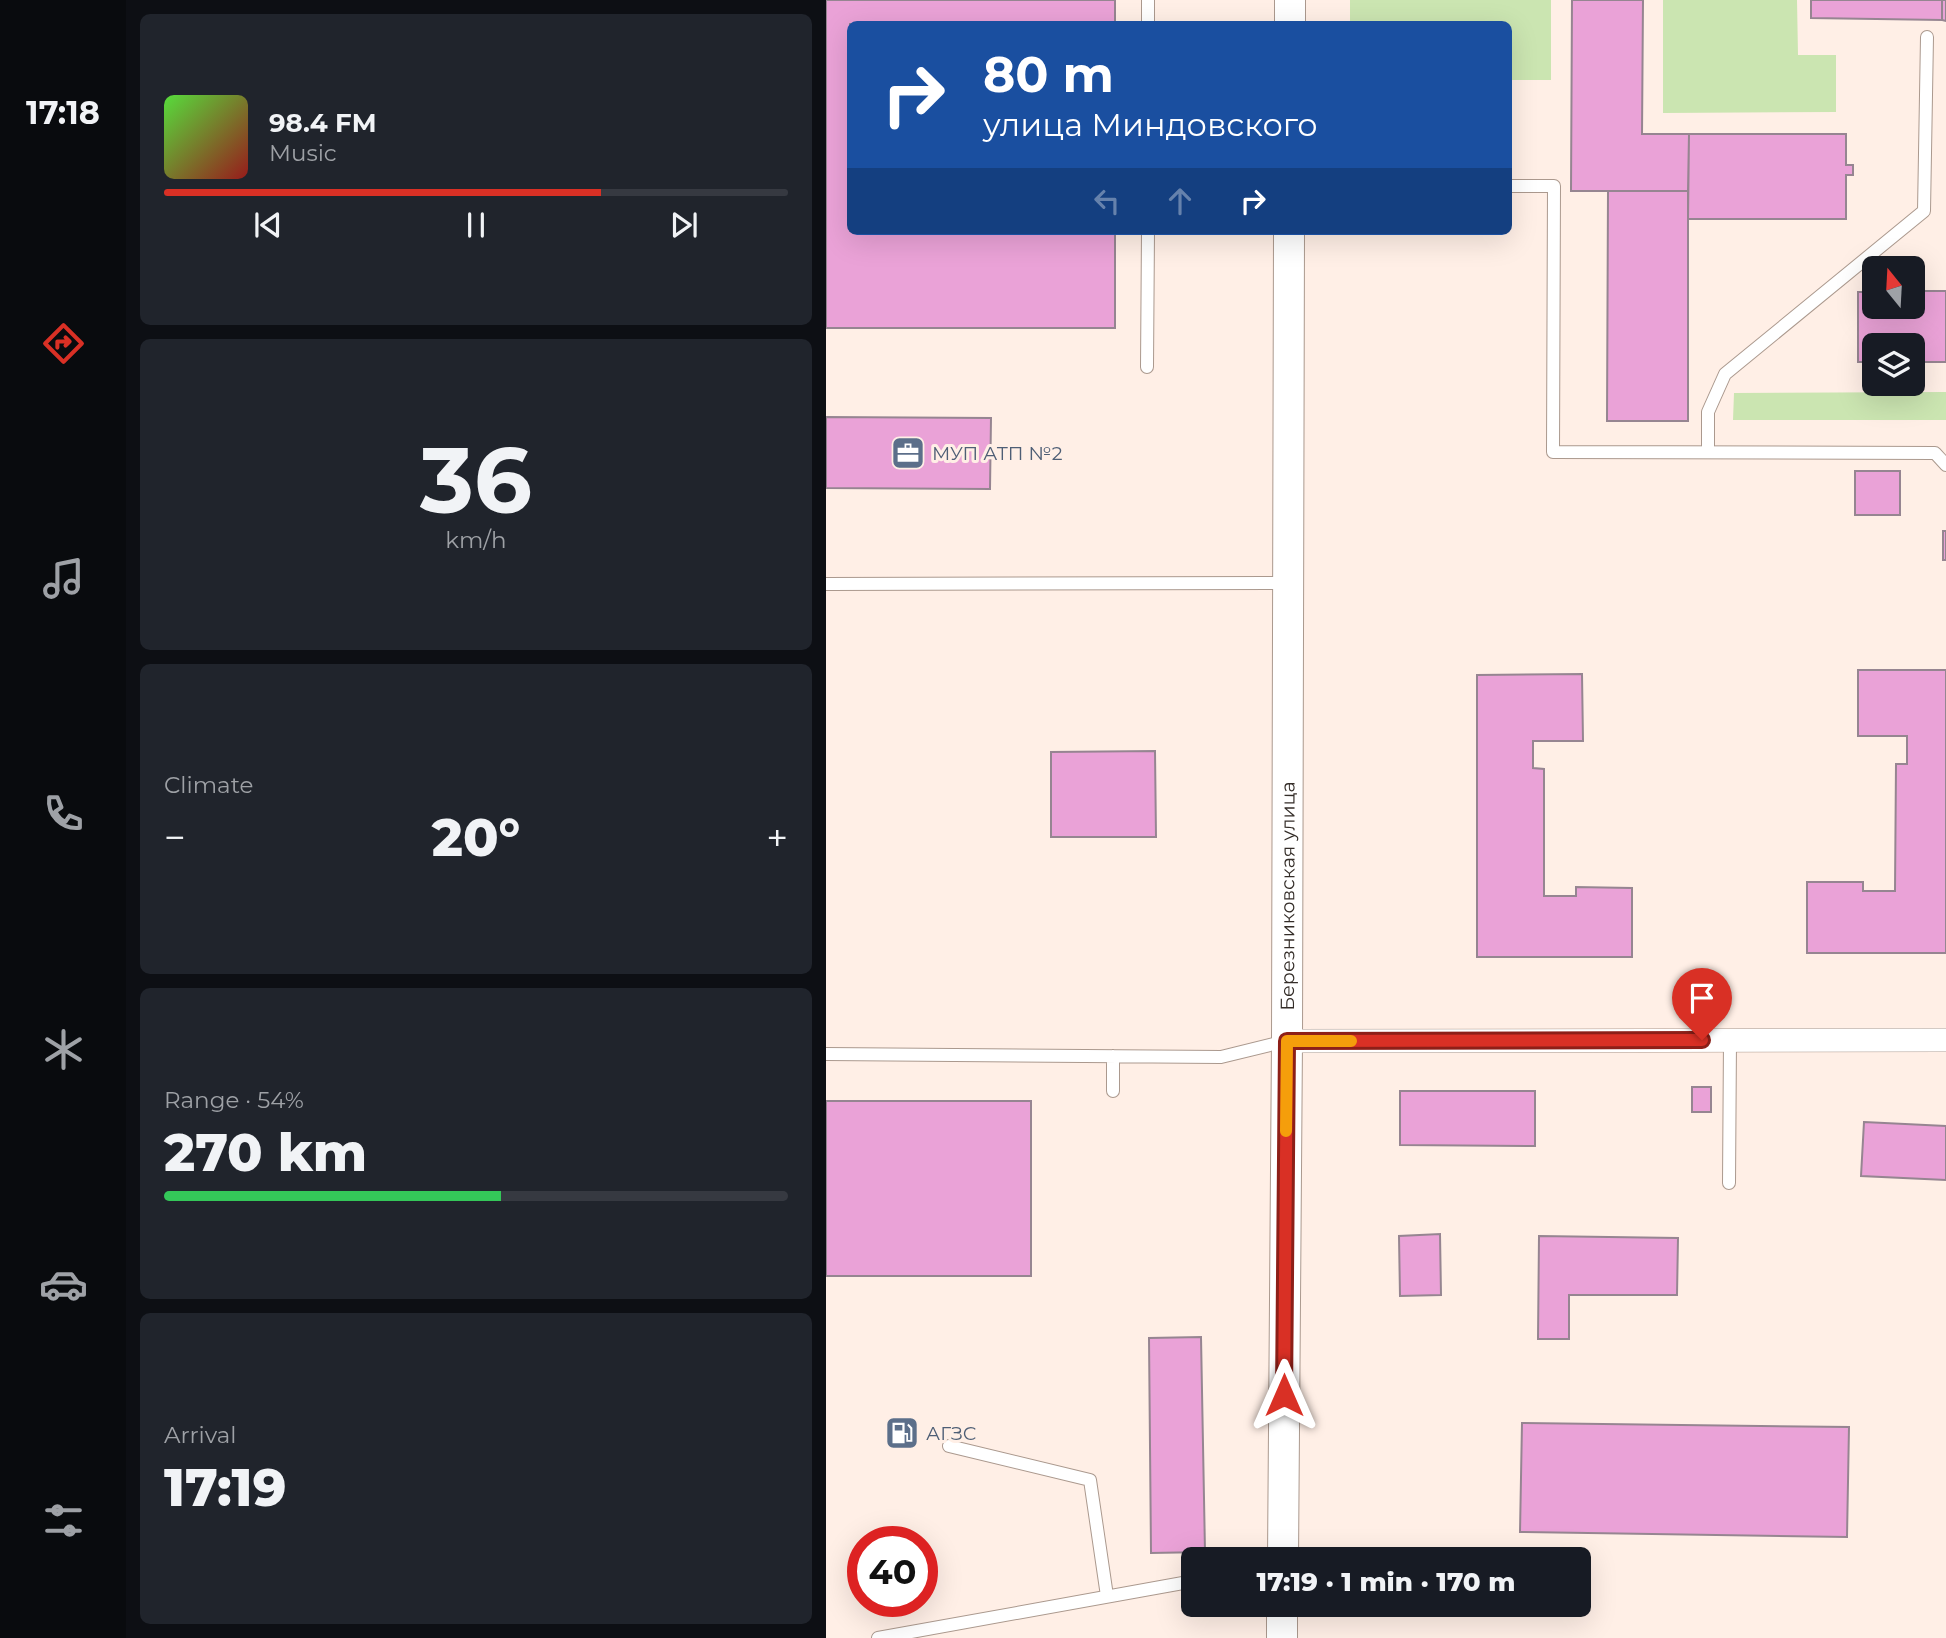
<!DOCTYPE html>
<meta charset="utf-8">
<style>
:root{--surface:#171b24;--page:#20242c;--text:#f1f3f6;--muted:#9ea1a6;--line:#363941;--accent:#d93025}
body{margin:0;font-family:Montserrat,sans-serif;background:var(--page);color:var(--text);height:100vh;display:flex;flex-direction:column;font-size:26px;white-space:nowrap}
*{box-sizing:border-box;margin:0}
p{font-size:23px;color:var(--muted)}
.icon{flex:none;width:38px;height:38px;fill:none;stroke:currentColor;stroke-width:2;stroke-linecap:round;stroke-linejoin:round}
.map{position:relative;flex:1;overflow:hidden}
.drawer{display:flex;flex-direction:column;gap:14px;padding:14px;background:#0d0f14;width:700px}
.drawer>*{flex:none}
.guide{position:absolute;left:21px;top:21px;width:665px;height:214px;border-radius:10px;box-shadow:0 7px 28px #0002;background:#1a4fa0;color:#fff;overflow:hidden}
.needle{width:46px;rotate:342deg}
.controls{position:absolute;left:1036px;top:256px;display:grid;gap:14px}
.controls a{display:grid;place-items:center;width:63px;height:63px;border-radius:10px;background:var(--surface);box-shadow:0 7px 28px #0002;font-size:35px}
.speed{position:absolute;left:21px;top:1526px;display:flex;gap:14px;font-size:35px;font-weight:700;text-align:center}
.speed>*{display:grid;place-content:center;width:91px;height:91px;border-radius:50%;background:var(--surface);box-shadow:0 7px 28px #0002;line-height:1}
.speed .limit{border:10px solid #d22;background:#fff;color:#111}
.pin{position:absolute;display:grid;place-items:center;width:60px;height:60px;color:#fff;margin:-72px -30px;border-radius:50% 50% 50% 0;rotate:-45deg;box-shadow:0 0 7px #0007}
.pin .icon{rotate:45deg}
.me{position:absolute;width:77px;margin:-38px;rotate:0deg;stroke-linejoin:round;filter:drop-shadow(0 0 5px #0008)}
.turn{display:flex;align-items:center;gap:24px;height:147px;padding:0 21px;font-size:32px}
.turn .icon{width:91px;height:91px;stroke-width:2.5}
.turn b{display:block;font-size:49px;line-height:60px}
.lanes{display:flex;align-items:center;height:66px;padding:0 21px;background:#0003;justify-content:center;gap:35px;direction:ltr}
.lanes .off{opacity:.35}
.big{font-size:52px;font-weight:800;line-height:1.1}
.drawer .widget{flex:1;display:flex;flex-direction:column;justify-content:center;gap:10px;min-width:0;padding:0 24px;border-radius:10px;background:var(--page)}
.drawer .dial{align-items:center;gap:0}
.dial b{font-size:91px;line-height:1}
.song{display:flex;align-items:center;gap:21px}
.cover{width:84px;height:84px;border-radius:10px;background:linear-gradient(135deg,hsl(110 70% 55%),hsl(0 70% 35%))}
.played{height:7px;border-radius:4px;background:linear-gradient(90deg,var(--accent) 70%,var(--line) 70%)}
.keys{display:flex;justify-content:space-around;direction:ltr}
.heat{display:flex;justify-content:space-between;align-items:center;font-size:38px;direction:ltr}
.charge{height:10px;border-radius:5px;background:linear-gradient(90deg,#34c759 54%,var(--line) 0)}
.trip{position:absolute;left:355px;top:1547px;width:410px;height:70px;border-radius:10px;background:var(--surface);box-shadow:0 7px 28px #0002;font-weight:800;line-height:70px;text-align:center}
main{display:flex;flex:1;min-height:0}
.menu{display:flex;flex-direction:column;width:126px;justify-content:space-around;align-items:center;background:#090b0e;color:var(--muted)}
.menu .icon{width:49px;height:49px}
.menu .active{color:var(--accent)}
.menu b{font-size:32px;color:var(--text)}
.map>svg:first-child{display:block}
.green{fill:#cbe5b1}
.building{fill:#eaa2d7;stroke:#968591;stroke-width:2}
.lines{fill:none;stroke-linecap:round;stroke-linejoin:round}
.service-casing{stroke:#ab998e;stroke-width:14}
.minor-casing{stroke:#ab998e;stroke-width:24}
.tertiary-casing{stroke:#ab998e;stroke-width:32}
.service{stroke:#fff;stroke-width:12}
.minor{stroke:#fff;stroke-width:23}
.tertiary{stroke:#fff;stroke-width:30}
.route-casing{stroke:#8d1f18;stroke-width:18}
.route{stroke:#d93025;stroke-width:12}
.slow{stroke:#f59e0b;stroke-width:12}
.labels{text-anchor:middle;stroke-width:6;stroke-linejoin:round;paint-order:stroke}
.service-label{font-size:19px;fill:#4e5e75;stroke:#ffefe6;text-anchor:start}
.street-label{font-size:19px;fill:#342d28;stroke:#ffefe6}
</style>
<main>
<nav class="menu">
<b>17:18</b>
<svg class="icon active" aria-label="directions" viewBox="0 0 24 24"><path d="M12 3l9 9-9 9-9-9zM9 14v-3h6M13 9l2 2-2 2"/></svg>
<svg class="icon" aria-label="music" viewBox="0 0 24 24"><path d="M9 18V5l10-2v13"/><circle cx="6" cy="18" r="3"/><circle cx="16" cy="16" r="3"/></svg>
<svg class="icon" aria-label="phone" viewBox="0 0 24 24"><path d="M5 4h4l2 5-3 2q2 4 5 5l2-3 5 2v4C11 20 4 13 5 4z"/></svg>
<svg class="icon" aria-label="climate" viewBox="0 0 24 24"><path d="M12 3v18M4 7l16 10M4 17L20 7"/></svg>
<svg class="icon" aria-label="car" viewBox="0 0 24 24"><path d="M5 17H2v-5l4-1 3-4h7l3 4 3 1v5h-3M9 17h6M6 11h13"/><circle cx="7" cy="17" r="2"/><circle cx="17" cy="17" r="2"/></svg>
<svg class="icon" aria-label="filters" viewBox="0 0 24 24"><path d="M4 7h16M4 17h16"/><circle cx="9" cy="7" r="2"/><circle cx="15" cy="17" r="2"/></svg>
</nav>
<section class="drawer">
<div class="widget">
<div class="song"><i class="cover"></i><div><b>98.4 FM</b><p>Music</p></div></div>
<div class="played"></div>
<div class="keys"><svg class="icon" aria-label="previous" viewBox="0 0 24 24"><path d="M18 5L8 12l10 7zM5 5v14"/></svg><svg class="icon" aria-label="pause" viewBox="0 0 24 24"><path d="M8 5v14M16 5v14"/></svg><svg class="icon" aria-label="next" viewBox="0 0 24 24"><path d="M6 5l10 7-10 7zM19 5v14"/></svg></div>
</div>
<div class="widget dial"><b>36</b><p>km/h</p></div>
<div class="widget"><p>Climate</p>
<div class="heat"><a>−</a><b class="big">20°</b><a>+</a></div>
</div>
<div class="widget"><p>Range · 54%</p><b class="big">270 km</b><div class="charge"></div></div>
<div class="widget"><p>Arrival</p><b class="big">17:19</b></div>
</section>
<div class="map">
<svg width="1120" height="1638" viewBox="0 0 1120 1638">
<rect width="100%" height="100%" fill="#ffefe6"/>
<path class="green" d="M524 0H725V80H683L682 24H524Z
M837 0H971L972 55H1010V112L837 113Z
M1120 392V420H907L908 393Z"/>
<path class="building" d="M0 0H289V24H24V231H289V328H0Z
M746 0H817L816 134H863L862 191H745Z
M985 0H1116V20L985 18Z
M1116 0H1120V21L1116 20Z
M863 134H1020V165H1027V175H1020V219H862Z
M782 191H862V421H781Z
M1087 291H1120V362H1087V345H1048V362H1032V292H1048V306H1087Z
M0 417 165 418 164 489 0 488Z
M1029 471H1074V515H1029Z
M1117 531H1120V560H1117Z
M1032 670H1120V953H981V882H1037V891H1069L1070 764H1081V736H1032Z
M756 674 757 741H707V768L718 769V896H750V887L806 888V957H651V675Z
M329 751 330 837H225V752Z
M866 1087H885V1112H866Z
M574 1091H709V1146L574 1145Z
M0 1101H205V1276H0Z
M1038 1122 1120 1126V1180L1035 1176Z
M614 1234 615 1295 574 1296 573 1236Z
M713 1236 852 1238 851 1295H743V1339H712Z
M375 1337 379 1552 325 1553 323 1338Z
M696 1423 1023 1427 1021 1537 694 1532Z"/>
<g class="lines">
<defs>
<path id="service" d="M322 24V0
M682 186H728L727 452 1109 453 1120 465
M321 367 322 231
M882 452V412L899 374 1098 211 1101 37
M0 584 462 583
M0 1054 395 1057 460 1041
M287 1091V1056
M903 1183 904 1040
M123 1446 264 1480 281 1596
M52 1638 368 1581"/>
<path id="minor" d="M461 1041 1120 1040"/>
<g id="tertiary">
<path d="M464 24V0"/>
<path id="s1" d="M457 1559 461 1041 463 231"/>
<path d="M456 1638V1605"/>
</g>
</defs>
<use href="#service" class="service-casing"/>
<use href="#minor" class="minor-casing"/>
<use href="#tertiary" class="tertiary-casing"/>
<use href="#service" class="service"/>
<use href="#minor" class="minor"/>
<use href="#tertiary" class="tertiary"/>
</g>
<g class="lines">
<defs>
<path id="route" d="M458 1395 461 1041 876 1040"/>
</defs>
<use href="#route" class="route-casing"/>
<use href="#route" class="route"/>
<path class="slow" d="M460 1131 461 1041H525"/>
</g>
<defs>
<symbol id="office-square" viewBox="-11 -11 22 22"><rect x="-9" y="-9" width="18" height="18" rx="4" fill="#5c6f8a" stroke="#ffefe6"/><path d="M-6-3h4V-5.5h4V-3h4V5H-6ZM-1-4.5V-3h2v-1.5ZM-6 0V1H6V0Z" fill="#fff"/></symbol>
<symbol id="fuel-square" viewBox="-11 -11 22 22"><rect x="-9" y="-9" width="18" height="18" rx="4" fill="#5c6f8a" stroke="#ffefe6"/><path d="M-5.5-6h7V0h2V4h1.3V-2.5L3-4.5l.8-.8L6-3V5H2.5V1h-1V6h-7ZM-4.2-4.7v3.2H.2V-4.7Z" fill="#fff"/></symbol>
</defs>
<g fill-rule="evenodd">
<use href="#office-square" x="63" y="434" width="38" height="38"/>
<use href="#fuel-square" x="57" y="1414" width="38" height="38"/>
</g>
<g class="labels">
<g class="service-label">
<text x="106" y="460">МУП АТП №2</text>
<text x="100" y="1440">АГЗС</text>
</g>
<g class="street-label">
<text dy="7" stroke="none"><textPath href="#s1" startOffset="663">Березниковская улица</textPath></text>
</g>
</g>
</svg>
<div class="controls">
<a><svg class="needle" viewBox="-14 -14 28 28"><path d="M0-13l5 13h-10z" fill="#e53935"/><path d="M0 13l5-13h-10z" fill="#9ea1a6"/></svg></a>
<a><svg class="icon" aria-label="layers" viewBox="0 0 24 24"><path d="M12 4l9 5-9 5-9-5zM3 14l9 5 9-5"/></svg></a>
</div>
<div class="speed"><div class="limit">40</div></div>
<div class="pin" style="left:876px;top:1040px;background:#d93025"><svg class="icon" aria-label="arrive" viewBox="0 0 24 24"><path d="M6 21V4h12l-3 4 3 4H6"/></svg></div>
<svg class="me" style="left:458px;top:1395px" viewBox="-20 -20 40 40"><path d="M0-17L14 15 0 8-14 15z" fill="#d93025" stroke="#fff" stroke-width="4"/></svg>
<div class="trip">17:19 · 1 min · 170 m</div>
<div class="guide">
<div class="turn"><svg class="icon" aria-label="right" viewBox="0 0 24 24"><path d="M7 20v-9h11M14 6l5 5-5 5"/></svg><div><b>80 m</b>улица Миндовского</div></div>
<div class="lanes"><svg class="icon off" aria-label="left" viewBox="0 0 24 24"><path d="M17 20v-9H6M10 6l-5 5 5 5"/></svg><svg class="icon off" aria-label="ahead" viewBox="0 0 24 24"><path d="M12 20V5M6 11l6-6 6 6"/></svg><svg class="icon" aria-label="right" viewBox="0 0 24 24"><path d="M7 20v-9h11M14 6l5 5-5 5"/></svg></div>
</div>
</div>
</main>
